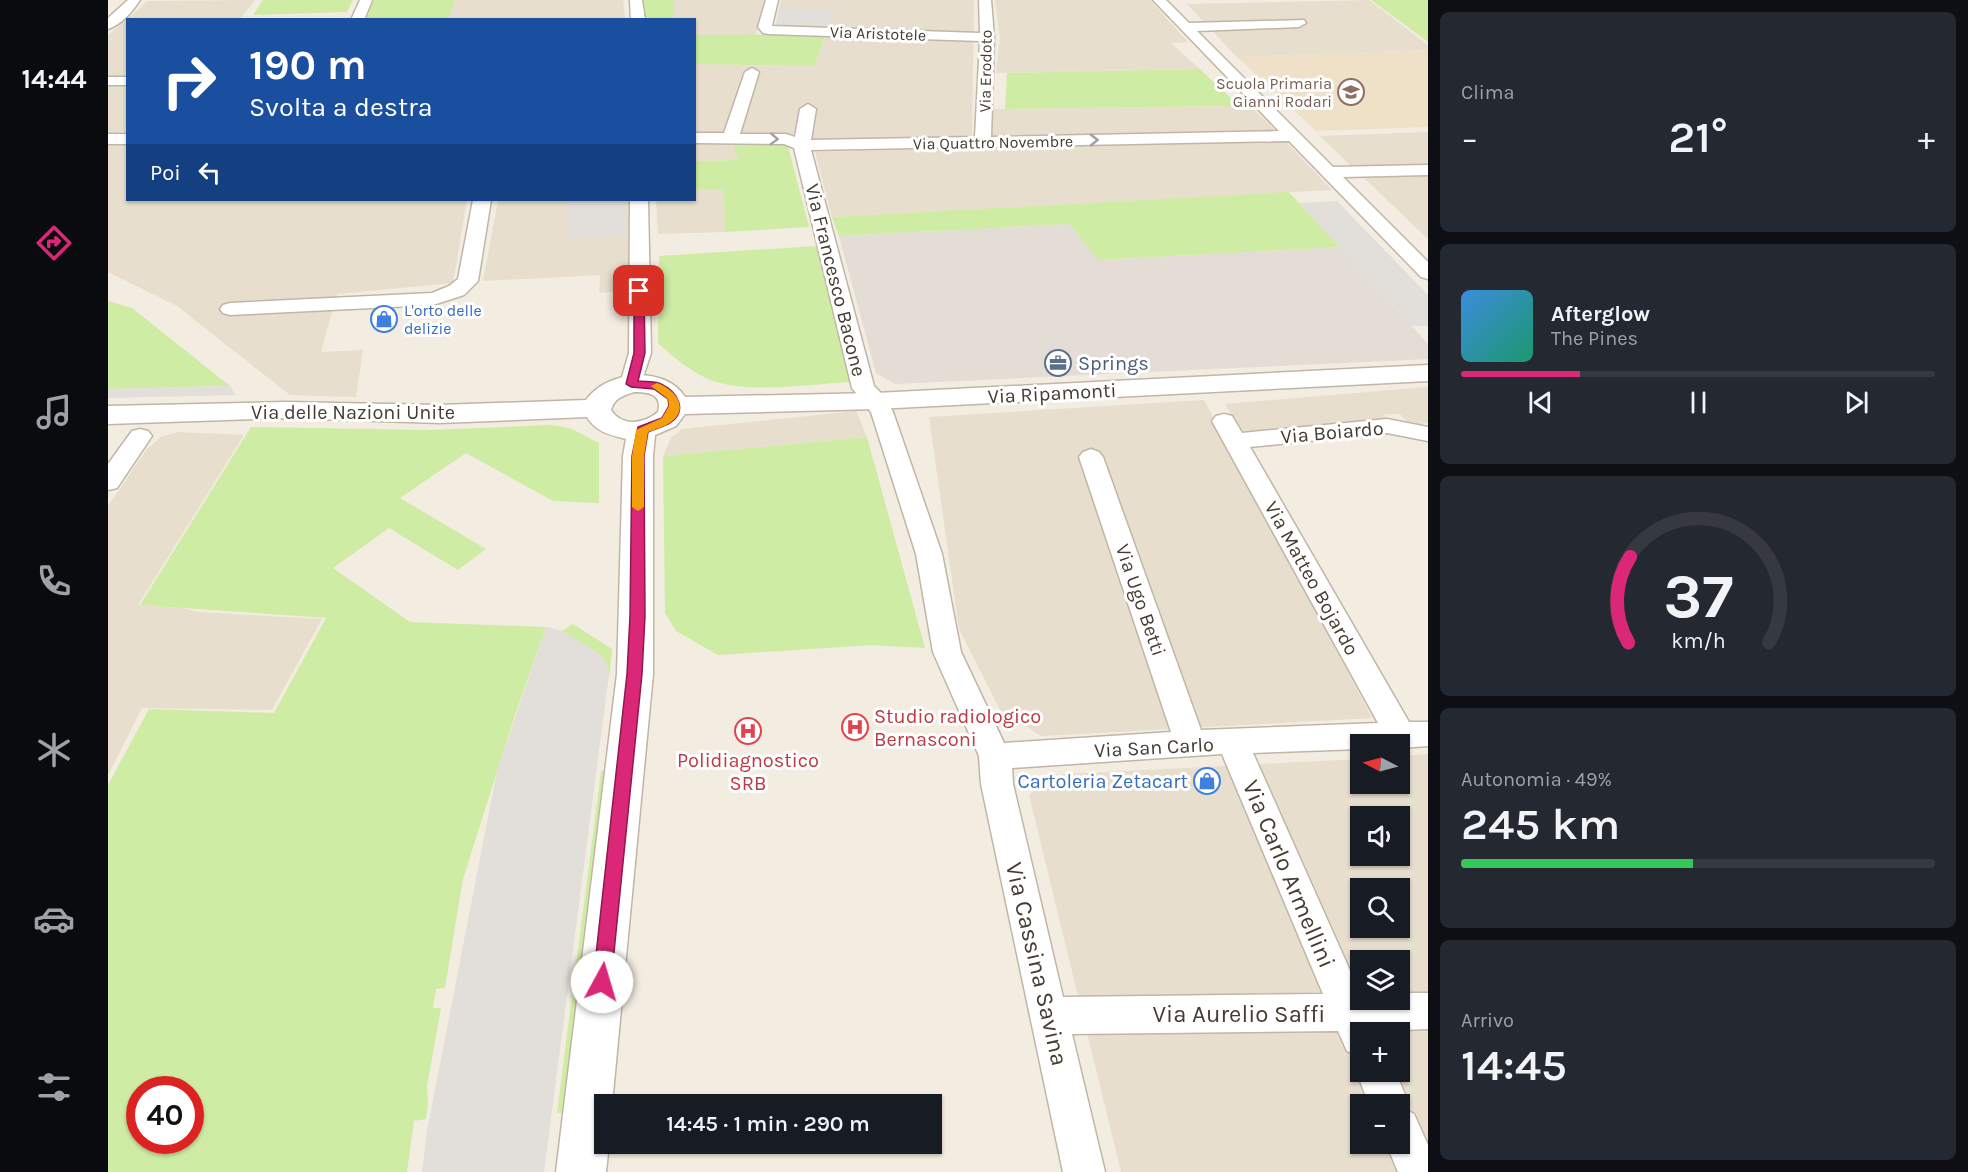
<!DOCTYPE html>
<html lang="it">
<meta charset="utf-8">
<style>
:root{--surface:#171b24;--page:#242831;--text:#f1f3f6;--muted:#9ea1a6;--line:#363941;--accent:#db2777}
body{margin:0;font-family:Karla,sans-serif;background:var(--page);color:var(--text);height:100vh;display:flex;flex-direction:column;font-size:22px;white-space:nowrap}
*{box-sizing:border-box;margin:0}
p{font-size:20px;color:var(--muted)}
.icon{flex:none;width:33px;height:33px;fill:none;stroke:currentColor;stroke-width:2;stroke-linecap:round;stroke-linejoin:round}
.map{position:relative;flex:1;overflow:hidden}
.details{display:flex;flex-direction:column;gap:12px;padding:12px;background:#0d0f14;width:540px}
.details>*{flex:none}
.top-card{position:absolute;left:18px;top:18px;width:570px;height:183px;border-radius:0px;box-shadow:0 2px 4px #0004;background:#1a4fa0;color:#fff;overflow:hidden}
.needle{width:39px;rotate:276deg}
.buttons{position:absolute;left:1242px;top:734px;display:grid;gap:12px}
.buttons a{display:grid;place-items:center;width:60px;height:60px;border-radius:0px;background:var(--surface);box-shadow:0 2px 4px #0004;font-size:30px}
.speed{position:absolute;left:18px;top:1076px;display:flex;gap:12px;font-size:30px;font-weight:700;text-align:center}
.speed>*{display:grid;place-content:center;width:78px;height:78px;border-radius:50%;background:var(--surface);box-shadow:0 2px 4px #0004;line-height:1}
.speed .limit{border:9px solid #d22;background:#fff;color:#111}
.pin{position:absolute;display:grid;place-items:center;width:51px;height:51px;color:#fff;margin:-26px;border-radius:12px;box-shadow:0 3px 9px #0006}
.me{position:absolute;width:66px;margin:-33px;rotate:6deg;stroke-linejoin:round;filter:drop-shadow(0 0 4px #0008)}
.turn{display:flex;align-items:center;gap:21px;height:126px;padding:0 24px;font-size:27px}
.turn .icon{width:78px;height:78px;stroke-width:2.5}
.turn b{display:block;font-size:42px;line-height:51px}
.then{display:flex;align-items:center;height:57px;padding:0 24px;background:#0003;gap:12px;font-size:22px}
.big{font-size:45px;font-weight:600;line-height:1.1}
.details .widget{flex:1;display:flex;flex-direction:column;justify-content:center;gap:9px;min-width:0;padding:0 21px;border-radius:9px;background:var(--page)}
.details .dial{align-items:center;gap:0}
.dial svg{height:156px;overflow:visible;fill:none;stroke:var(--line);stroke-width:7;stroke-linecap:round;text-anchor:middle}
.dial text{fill:var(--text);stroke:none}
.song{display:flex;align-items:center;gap:18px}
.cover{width:72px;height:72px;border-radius:9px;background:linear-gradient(135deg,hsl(210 70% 55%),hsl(160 70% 35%))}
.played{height:6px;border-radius:3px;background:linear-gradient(90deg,var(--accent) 25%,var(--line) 25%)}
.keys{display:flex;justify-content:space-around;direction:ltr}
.heat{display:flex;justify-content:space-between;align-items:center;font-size:33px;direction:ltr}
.charge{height:9px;border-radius:4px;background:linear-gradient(90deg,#34c759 49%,var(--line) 0)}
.trip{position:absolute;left:486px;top:1094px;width:348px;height:60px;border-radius:0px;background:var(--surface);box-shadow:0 2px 4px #0004;font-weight:600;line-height:60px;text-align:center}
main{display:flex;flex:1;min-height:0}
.tab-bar{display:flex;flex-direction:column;width:108px;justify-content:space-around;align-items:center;background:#090b0e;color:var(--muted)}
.tab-bar .icon{width:42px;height:42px}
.tab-bar .on{color:var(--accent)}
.tab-bar b{font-size:27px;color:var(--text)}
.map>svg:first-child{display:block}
.residential{fill:#e7dece;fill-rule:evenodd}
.industrial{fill:#e4ddd6}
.education{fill:#eee1c8}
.green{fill:#cfeca4;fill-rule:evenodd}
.parking{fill:#e2deda}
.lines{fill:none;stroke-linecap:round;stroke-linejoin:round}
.minor-casing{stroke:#c1b6a5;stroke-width:3}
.tertiary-casing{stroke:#c1b6a5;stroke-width:3}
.minor{fill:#fff;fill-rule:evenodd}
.tertiary{fill:#fff;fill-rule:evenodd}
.oneway{stroke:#a29e98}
.route{fill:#db2777;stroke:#8e194d;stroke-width:1.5}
.slow{fill:#f59e0b}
.labels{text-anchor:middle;stroke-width:6;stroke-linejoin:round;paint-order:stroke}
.far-street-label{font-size:16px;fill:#443c31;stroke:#fff}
.far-education-label{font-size:16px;fill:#785e54;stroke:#fff;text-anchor:end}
.far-shop-label{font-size:16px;fill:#366cbe;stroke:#fff;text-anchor:start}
.street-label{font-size:20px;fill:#443c31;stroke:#fff}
.service-label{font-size:20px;fill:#4e5e75;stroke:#fff;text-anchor:start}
.health-label{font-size:20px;fill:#be3a42;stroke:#fff;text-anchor:start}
.shop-label{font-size:20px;fill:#366cbe;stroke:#fff;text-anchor:end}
.near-street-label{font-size:24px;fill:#443c31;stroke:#fff}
</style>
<main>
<nav class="tab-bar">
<b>14:44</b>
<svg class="icon on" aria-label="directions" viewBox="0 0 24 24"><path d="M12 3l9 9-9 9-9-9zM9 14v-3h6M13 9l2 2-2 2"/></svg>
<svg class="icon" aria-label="music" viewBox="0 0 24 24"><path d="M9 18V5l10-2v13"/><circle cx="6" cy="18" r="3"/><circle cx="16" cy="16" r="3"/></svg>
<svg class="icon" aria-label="phone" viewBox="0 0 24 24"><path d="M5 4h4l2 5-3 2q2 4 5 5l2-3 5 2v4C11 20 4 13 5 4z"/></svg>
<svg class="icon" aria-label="climate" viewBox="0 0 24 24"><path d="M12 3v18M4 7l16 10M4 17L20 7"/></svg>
<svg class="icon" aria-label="car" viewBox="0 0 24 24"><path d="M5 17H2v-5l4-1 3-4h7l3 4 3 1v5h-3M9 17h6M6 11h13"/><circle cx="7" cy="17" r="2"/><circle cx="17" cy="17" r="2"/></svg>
<svg class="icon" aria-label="filters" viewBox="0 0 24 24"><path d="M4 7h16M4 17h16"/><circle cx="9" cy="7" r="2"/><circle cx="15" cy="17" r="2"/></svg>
</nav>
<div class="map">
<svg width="1320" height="1172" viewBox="0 0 1320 1172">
<rect width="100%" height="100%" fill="#f3ece0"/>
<path class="residential" d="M147 0 132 19 20 20 19 79H0V35L40 1Z
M348 0H515L517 18 340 19Z
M566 0H657L648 35H587L586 20H566Z
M673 0H866L864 140H702L701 134H587V64L706 66 727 11 671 8Z
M887 0H1042L1080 42 1063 43 1092 69 888 73 892 39Z
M1261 0 1320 45V50L1129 57 1079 4Z
M0 84H19V132L0 133Z
M1142 106 1170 133 884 138V109Z
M1320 132V165L1245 168 1212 136Z
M1176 140 1224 190 724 217 707 152Z
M19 141 20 200H359L345 283 229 294 213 352 255 350 248 397 182 395 69 306 0 272V142Z
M624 141 630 160 587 161 586 142Z
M1320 173V239L1253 175Z
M587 189H616L617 232 550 234 548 200H586Z
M390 200H521V290L491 293 492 275 375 281Z
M1320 387V423L1302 425 1292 414H1276L1278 418 1134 433 1117 404Z
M1096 400 1264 718 933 736 892 710 851 629 821 417Z
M748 411 759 437 555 456 563 438 574 429Z
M70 432 136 435 30 605 74 608 91 612 214 619 164 710 34 708 0 775V506L39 449 53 437Z
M1320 754V1172H1013L921 795 940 775 1252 759V783H1292V756ZM1252 816H1292V855H1252ZM1252 888H1292V927H1252ZM1252 960H1292V999H1252ZM1252 1032H1292V1071H1252ZM1252 1104H1292V1143H1252Z"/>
<path class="industrial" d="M962 224 991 260 1232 247 1320 344V359L787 384 768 373 731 236Z"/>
<path class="education" d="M1320 50V127L1208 131 1129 57Z"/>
<path class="green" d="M155 0H245L239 12 145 15Z
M266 0H348L340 19 255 20Z
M532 0H566V19H534Z
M1263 0H1320V42Z
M718 34 706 66 587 64V35Z
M1092 69 1131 106 897 109 899 73Z
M624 141 676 142 680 146 701 227 617 232 616 189H587L586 161 630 160Z
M1181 192 1232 247 990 260 962 224 731 236 724 217Z
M709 246 744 382C702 384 637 395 600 379 581 370 565 357 550 343L551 256Z
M0 301 24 308 122 386 0 389Z
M443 425 462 428 491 443V503L445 501 358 453 292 498 378 549 350 570 281 528 225 568 302 622 438 627 407 715 355 879 337 988 328 989 325 1008H333L319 1086 320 1105 318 1119 306 1121 299 1172H0V785L41 709 166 713 218 618 32 605 143 427 321 430ZM32 1089H82V1140H32Z
M759 437 817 648 764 645 610 655 568 631 557 613 555 456Z
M465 624 504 649 501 679 498 662 494 657 454 631Z
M504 765 463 1114 449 1113 493 772Z"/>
<path class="parking" d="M671 8 727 10 720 30 667 28Z
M460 200H517L519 235 459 237Z
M1229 201 1320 295V326H1304L1191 203Z
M122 386 128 395 0 398V389Z
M438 627 454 631 490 653 498 662 501 674 436 1172H314L319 1131 389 771Z"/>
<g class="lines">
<defs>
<path id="minor" d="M20 0H32C25 11 13 25 0 29V18Z
M252 0H264L256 20H243Z
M522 0H534L537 20H523Z
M658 0H670L664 26 872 33 871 0H883L886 37 883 137 1171 131 1045 0H1058L1081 23 1196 20 1198 23 1191 27 1089 31 1225 167 1320 165V175L1235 177 1320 262V279L1313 277 1181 141 703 150 766 386 776 396 785 412 834 554 853 652 896 743 1063 732 971 457 975 452 983 449 991 452 995 457 1093 730 1270 723 1104 421 1108 416 1116 414 1124 416 1134 433 1279 419 1320 427V441L1279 433 1142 447 1301 722H1320V746L1293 748 1292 744H1252V749L1145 753 1252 993V999H1292V993H1320V1029L1252 1032V1057L1239 1051 1230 1031 964 1034 997 1172H955L873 784 871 756 825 652 808 554 763 412 744 388 686 148 676 144 586 143V133H616L637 72 644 68 651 72 632 134H678L687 137 692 109 700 104 708 109 703 140 867 137 872 41 660 34 655 33 650 27ZM1114 754 1215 994 955 997 905 784 904 768Z
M0 77H20V85H0Z
M0 134H20V144H0Z
M365 200H383L370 281 356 295 325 305 122 315 115 313 112 309 115 305 122 303 324 293 341 286 350 279Z
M522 200H540L543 353 531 389 523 391 515 389 512 384 521 353Z
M32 429 40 431 44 436 9 488 0 490V464L24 431Z
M1252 1059V1071H1287L1301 1104 1298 1110 1306 1114 1320 1145V1172H1290L1278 1143H1292V1104H1261L1248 1071Z"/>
<path id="tertiary" d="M1320 365V381L768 409 577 414 568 426 547 435 545 456V674L504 1104H496V1143H501L498 1172H448L509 674 515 456 518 439C502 435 488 432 479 417L332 423 177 418 0 424V406L177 402 332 405 478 400C499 370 557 365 577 397L768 393ZM526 392C540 392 555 394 550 412 536 424 514 427 503 410 506 398 515 396 526 392Z"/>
</defs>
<use href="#minor" class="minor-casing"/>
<use href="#tertiary" class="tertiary-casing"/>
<use href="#minor" class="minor"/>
<use href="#tertiary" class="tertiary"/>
</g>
<defs><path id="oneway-chevron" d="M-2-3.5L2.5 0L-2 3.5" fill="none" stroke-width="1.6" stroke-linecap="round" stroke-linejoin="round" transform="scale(1.5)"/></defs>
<g class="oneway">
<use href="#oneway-chevron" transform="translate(666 139) rotate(2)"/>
<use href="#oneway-chevron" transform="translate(986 140) rotate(-1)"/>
</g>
<path class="route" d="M531 288 536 291 537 353 530 381C537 382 547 381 553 384 570 392 580 411 562 423 556 427 546 429 540 432L536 456 537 616 534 674 503 982 500 989 494 991 487 989 485 982 519 674 522 616 524 456 530 427 554 418 561 406 560 399 546 389 523 387 518 384 526 353V291Z"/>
<path class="slow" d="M549 383C567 389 582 408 563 422 557 427 547 429 540 432L536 456V507L530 511 524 507V456L528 430 554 418 561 406 560 399 543 386Z"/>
<defs>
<symbol id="school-ring" viewBox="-11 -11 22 22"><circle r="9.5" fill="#fff" stroke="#8d6e63" stroke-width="1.5"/><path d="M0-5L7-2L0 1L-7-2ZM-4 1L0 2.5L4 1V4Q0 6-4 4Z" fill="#8d6e63"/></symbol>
<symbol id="shop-ring" viewBox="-11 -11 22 22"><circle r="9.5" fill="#fff" stroke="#3f7fe0" stroke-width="1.5"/><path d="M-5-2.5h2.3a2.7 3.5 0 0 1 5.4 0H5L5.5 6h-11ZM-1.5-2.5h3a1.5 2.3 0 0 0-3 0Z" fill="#3f7fe0"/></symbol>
<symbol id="office-ring" viewBox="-11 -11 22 22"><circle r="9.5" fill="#fff" stroke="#5c6f8a" stroke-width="1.5"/><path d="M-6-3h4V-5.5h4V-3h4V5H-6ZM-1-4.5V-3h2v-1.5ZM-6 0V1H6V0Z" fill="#5c6f8a"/></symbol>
<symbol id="hospital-ring" viewBox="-11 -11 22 22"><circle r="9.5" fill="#fff" stroke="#e0444e" stroke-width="1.5"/><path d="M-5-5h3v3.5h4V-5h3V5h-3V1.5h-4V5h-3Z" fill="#e0444e"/></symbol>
</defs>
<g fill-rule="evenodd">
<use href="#school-ring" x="1228" y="77" width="30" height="30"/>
<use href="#shop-ring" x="261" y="304" width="30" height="30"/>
<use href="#office-ring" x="935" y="348" width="30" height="30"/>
<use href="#hospital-ring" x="732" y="712" width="30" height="30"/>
<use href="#hospital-ring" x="625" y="716" width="30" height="30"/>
<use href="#shop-ring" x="1084" y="766" width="30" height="30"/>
</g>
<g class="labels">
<g class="far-street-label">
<text transform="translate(770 33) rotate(2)" y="6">Via Aristotele</text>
<text transform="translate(877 71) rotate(-89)" y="6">Via Erodoto</text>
<text transform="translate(885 142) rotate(-1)" y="6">Via Quattro Novembre</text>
</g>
<g class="far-education-label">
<text x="1224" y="89">Scuola Primaria<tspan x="1224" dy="18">Gianni Rodari</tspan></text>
</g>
<g class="far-shop-label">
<text x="296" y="316">L'orto delle<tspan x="296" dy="18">delizie</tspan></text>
</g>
<g class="street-label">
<text transform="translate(728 280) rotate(76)" y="7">Via Francesco Bacone</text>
<text transform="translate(944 393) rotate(-3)" y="7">Via Ripamonti</text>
<text x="245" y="419">Via delle Nazioni Unite</text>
<text transform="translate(1224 432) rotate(-5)" y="7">Via Boiardo</text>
<text transform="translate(1204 578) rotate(61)" y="7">Via Matteo Bojardo</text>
<text transform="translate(1033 600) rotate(71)" y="7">Via Ugo Betti</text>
<text transform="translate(1046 747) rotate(-3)" y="7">Via San Carlo</text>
</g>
<g class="service-label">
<text x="970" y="370">Springs</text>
</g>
<g class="health-label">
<text x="766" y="723">Studio radiologico<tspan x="766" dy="23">Bernasconi</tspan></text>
<text x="640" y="767" text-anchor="middle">Polidiagnostico<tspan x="640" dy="23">SRB</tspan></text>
</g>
<g class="shop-label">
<text x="1080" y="788">Cartoleria Zetacart</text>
</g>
<g class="near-street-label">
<text transform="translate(1181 874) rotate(67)" y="8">Via Carlo Armellini</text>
<text transform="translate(929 964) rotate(77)" y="8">Via Cassina Savina</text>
<text x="1131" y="1022">Via Aurelio Saffi</text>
</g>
</g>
</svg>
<div class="buttons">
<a><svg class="needle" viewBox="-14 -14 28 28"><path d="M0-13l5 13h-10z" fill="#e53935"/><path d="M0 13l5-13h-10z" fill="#9ea1a6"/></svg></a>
<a><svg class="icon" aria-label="sound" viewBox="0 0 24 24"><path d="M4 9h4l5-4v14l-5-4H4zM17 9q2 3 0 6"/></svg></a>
<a><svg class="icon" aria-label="search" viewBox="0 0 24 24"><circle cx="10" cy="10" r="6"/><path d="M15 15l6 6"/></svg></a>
<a><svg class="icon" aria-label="layers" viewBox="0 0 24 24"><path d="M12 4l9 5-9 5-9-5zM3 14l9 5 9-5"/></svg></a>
<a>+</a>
<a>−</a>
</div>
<div class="speed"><div class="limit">40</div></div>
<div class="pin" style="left:531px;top:291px;background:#d93025"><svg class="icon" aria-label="arrive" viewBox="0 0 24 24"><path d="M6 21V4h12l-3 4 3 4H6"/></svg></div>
<svg class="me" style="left:494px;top:982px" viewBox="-20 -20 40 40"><circle r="19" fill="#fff"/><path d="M0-13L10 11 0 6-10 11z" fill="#db2777"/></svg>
<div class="trip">14:45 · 1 min · 290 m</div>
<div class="top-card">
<div class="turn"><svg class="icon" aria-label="right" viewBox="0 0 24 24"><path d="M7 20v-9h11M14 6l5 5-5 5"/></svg><div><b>190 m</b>Svolta a destra</div></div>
<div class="then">Poi<svg class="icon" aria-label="left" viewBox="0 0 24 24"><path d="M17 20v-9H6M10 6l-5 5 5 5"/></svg></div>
</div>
</div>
<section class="details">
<div class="widget"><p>Clima</p>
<div class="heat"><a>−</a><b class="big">21°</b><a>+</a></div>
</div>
<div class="widget">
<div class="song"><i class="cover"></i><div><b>Afterglow</b><p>The Pines</p></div></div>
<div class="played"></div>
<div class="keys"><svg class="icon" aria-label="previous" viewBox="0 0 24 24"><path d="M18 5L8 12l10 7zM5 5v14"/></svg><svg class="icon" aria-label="pause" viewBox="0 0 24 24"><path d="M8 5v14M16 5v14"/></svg><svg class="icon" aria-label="next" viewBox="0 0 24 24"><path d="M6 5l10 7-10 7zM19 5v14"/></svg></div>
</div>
<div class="widget dial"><svg viewBox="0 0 100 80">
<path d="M14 69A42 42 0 1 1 86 69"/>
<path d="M14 69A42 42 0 0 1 15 25" stroke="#db2777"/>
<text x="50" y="56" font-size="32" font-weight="700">37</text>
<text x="50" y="72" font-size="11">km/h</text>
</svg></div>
<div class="widget"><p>Autonomia · 49%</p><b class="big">245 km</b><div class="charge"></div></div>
<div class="widget"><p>Arrivo</p><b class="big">14:45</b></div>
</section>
</main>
